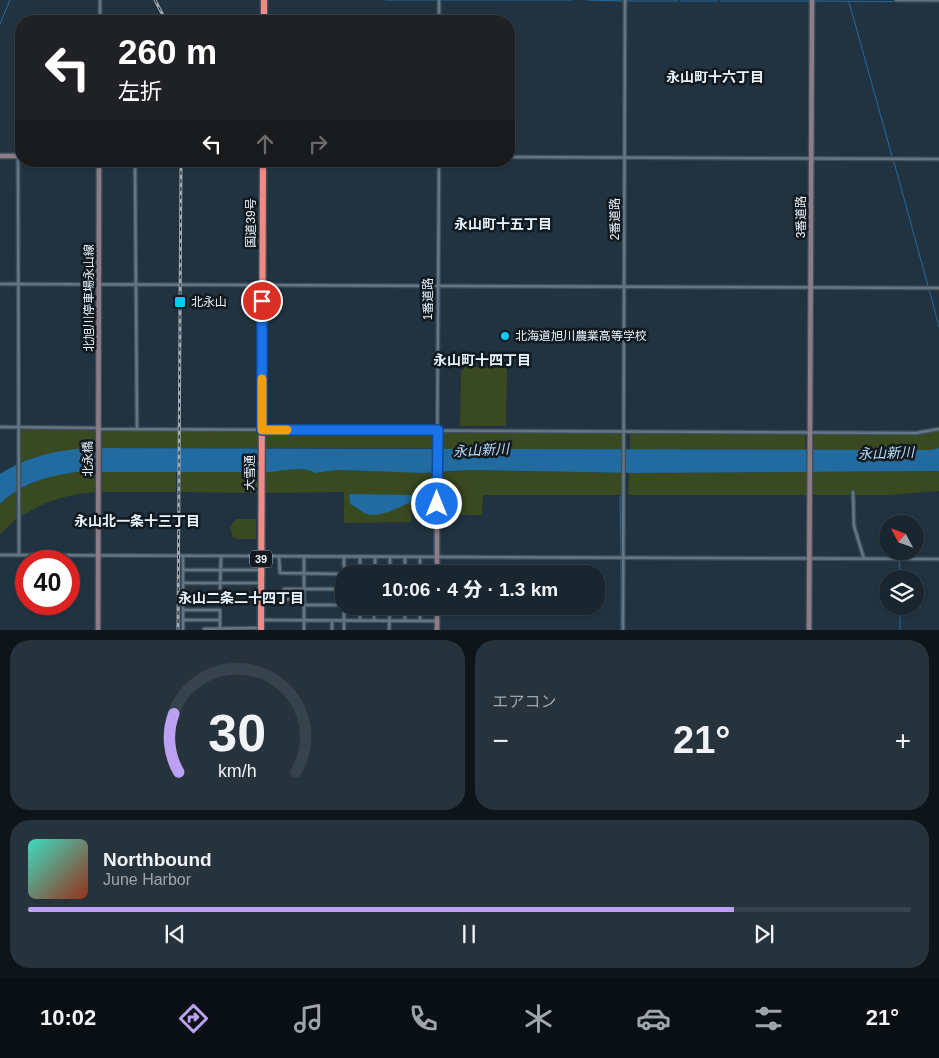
<!DOCTYPE html>
<html lang="ja">
<meta charset="utf-8">
<style>
:root{--surface:#192630;--page:#26323c;--text:#f1f3f6;--muted:#9fa5ab;--line:#37434c;--accent:#bca0f2}
body{margin:0;font-family:Arial,"Noto Sans JP",sans-serif;background:var(--page);color:var(--text);height:100vh;display:flex;flex-direction:column;font-size:19px;white-space:nowrap}
*{box-sizing:border-box;margin:0}
p{font-size:16px;color:var(--muted)}
.icon{flex:none;width:28px;height:28px;fill:none;stroke:currentColor;stroke-width:2;stroke-linecap:round;stroke-linejoin:round}
.map{position:relative;height:630px;overflow:hidden}
.drawer{display:flex;flex-direction:column;gap:10px;padding:10px;background:#0e151a;flex:1}
.drawer>*{flex:none}
.banner{position:absolute;left:15px;top:15px;width:500px;height:152px;border-radius:20px;box-shadow:0 1px 4px #0004,0 0 0 1px var(--line);background:#202124;color:#fff;overflow:hidden}
.needle{width:32px;rotate:311deg}
.fabs{position:absolute;left:879px;top:515px;display:grid;gap:10px}
.fabs a{display:grid;place-items:center;width:45px;height:45px;border-radius:50%;background:var(--surface);box-shadow:0 1px 4px #0004,0 0 0 1px var(--line);font-size:25px}
.speed{position:absolute;left:15px;top:550px;display:flex;gap:10px;font-size:25px;font-weight:700;text-align:center}
.speed>*{display:grid;place-content:center;width:65px;height:65px;border-radius:50%;background:var(--surface);box-shadow:0 1px 4px #0004,0 0 0 1px var(--line);line-height:1}
.speed .limit{border:8px solid #d22;background:#fff;color:#111}
.pin{position:absolute;display:grid;place-items:center;width:42px;height:42px;color:#fff;margin:-21px;border:2px solid #fff;border-radius:50%;box-shadow:0 1px 5px #0007}
.me{position:absolute;width:55px;margin:-28px;rotate:0deg;stroke-linejoin:round;filter:drop-shadow(0 0 4px #0008)}
.turn{display:flex;align-items:center;gap:18px;height:105px;padding:0 20px;font-size:22px}
.turn .icon{width:65px;height:65px;stroke-width:2.5}
.turn b{display:block;font-size:35px;line-height:42px}
.lanes{display:flex;align-items:center;height:48px;padding:0 20px;background:#0003;justify-content:center;gap:25px;direction:ltr}
.lanes .off{opacity:.35}
.big{font-size:38px;font-weight:800;line-height:1.1}
.drawer .widget{flex:1;display:flex;flex-direction:column;justify-content:center;gap:8px;min-width:0;padding:0 18px;border-radius:20px;background:var(--page)}
.drawer .dial{align-items:center;gap:0}
.dial svg{height:130px;overflow:visible;fill:none;stroke:var(--line);stroke-width:7;stroke-linecap:round;text-anchor:middle}
.dial text{fill:var(--text);stroke:none}
.song{display:flex;align-items:center;gap:15px}
.cover{width:60px;height:60px;border-radius:8px;background:linear-gradient(135deg,hsl(170 70% 55%),hsl(10 70% 35%))}
.played{height:5px;border-radius:2px;background:linear-gradient(90deg,var(--accent) 80%,var(--line) 80%)}
.keys{display:flex;justify-content:space-around;direction:ltr}
.heat{display:flex;justify-content:space-between;align-items:center;font-size:28px;direction:ltr}
.drawer .tiles{flex:1;display:grid;gap:10px;grid-template-columns:1fr 1fr}
.widget:last-child{grid-column:span 2}
.trip{position:absolute;left:335px;top:565px;width:270px;height:50px;border-radius:20px;background:var(--surface);box-shadow:0 1px 4px #0004,0 0 0 1px var(--line);font-weight:800;line-height:50px;text-align:center}
.menu{display:flex;height:80px;justify-content:space-around;align-items:center;background:#0a0f13;color:var(--muted)}
.menu .icon{width:35px;height:35px}
.menu .on{color:var(--accent)}
.menu b{font-size:22px;color:var(--text)}
.map>svg:first-child{display:block}
.green{fill:#394920}
.water{fill:#216ba0}
.lines{fill:none;stroke-linecap:round;stroke-linejoin:round}
.stream{stroke:#216ba0;stroke-width:1}
.street-casing{stroke:#3f4e5a;stroke-width:5}
.secondary-casing{stroke:#3f4e5a;stroke-width:7}
.highway-casing{stroke:#3f4e5a;stroke-width:9}
.street{stroke:#627685;stroke-width:2.5}
.secondary{stroke:#8d7c85;stroke-width:4.5}
.highway{stroke:#f18a84;stroke-width:6}
.rail-casing{stroke:#9eabb6;stroke-width:3}
.rail{stroke:#121a20;stroke-width:1;stroke-dasharray:4;stroke-linecap:butt}
.route-casing{stroke:#114b97;stroke-width:12}
.route{stroke:#1a73e8;stroke-width:9}
.slow{stroke:#f59e0b;stroke-width:9}
.poi-dot{fill:#0bcafa;stroke:#121a20;stroke-width:2}
.labels{text-anchor:middle;stroke-width:5;stroke-linejoin:round;paint-order:stroke}
.shield{fill:#121a20;stroke:#a8b3bb;stroke-width:1}
.shield-label{font-size:11px;font-weight:bold;fill:#e9f4fd}
.street-label{font-size:12px;fill:#e9f4fd;stroke:#121a20}
.poi-label{font-size:12px;fill:#e9f4fd;stroke:#121a20;text-anchor:start}
.neighbourhood-label{font-size:14px;font-weight:bold;fill:#e9f4fd;stroke:#121a20}
.water-label{font-size:14px;font-style:italic;fill:#b9dcfa;stroke:#121a20}
</style>
<div class="map">
<svg width="939" height="631" viewBox="0 0 939 631">
<rect width="100%" height="100%" fill="#213340"/>
<path class="green" d="M466 367 507 368 506 426H460L461 371Z
M19 429 97 430 96 448 34 457 19 464Z
M939 429V448L932 450H811V432L916 433Z
M261 430 260 448H100V431Z
M263 430H436L435 448H263Z
M439 430 621 431V449H439Z
M630 431 805 432V450L630 449Z
M293 469 311 470 315 473 338 470 435 473V515H433V508H412L411 522 344 523V492L263 493V472Z
M469 470 625 473V495H483L482 515H439V473Z
M939 471V491L889 495H810L811 472Z
M77 472H96V492C64 495 48 500 20 517V489L51 475Z
M100 472H176V492H99Z
M181 472H259L260 493 181 492Z
M807 472V495H628L629 473Z
M16 491 17 518 0 534V504Z
M236 519H256V539H238L233 537 230 527Z"/>
<path class="water" d="M87 448 931 450 939 448V471L633 473 469 470 424 473 338 470 315 473C306 466 281 471 270 472H77C47 476 22 483 0 504V474C29 456 53 451 87 448Z
M349 494 410 495 415 496V501C400 505 381 520 364 513 359 510 356 507 350 504Z"/>
<g class="lines">
<path class="stream" d="M386 0H410
M411 0H436
M442 0H500
M502 0H572
M587 0 623 1
M627 1H678
M681 1H717
M720 1H809
M814 1 939 2
M849 2 892 156
M0 24 10 0
M894 162 928 286
M929 289 939 327
M434 496V495
M620 496 621 556
M855 497V504
M434 500V515
M855 521V507
M434 556V521
M621 560V631
M866 560H899L900 579
M435 573V568
M812 631V497
M900 631V606"/>
<defs>
<path id="street" d="M896 0H939
M100 21V0
M439 21V0
M18 157 19 555
M509 157 939 159
M135 161 137 428
M0 284 939 288
M0 427 98 428
M98 429 916 433 939 429
M437 482 439 161
M853 492 854 526 864 559
M0 555 939 559
M183 557V631
M279 557 280 573 344 574
M183 570H260
M344 574V557
M360 574V558
M375 574V558
M390 574V557
M405 574V558
M420 574V558
M183 583H261
M220 588 221 557
M304 600 284 599V589H344
M304 605H344
M360 606V621
M183 610H220V631
M184 620H220
M263 620 437 621
M374 621V606
M405 621V606
M420 621V606
M204 629 256 628
M304 631V557
M332 631V621
M344 631V606
M389 631 390 606
M623 631 625 0"/>
<path id="secondary" d="M0 156H21
M437 574V483
M98 631 99 161
M437 631V606
M809 631 812 0"/>
<path id="highway" d="M264 21V0
M261 631 263 161"/>
</defs>
<use href="#street" class="street-casing"/>
<use href="#secondary" class="secondary-casing"/>
<use href="#highway" class="highway-casing"/>
<use href="#street" class="street"/>
<use href="#secondary" class="secondary"/>
<use href="#highway" class="highway"/>
<defs>
<path id="rail" d="M155 0 166 21
M178 631 181 161"/>
</defs>
<use href="#rail" class="rail-casing"/>
<use href="#rail" class="rail"/>
</g>
<g class="lines">
<defs>
<path id="route" d="M262 301V430H438L437 504"/>
</defs>
<use href="#route" class="route-casing"/>
<use href="#route" class="route"/>
<path class="slow" d="M262 379V430H287"/>
</g>
<g class="poi-dot">
<rect x="174" y="296" width="12" height="12" rx="2.5"/>
<circle cx="505" cy="336" r="5"/>
</g>
<g class="labels">
<rect class="shield" x="250" y="550.5" width="22" height="17" rx="4"/>
<g class="shield-label">
<text x="261" y="563">39</text>
</g>
<g class="street-label">
<text transform="translate(801 217) rotate(-90)" y="4">3番道路</text>
<text transform="translate(615 219) rotate(-90)" y="4">2番道路</text>
<text transform="translate(251 223) rotate(-90)" y="4">国道39号</text>
<text transform="translate(89 298) rotate(-90)" y="4">北旭川停車場永山線</text>
<text transform="translate(428 299) rotate(-90)" y="4">1番道路</text>
<text transform="translate(88 459) rotate(-90)" y="4">北永橋</text>
<text transform="translate(250 473) rotate(-90)" y="4">大雪通</text>
</g>
<g class="poi-label">
<text x="191" y="306">北永山</text>
<text x="515" y="340">北海道旭川農業高等学校</text>
</g>
<g class="neighbourhood-label">
<text x="715" y="82">永山町十六丁目</text>
<text x="503" y="229">永山町十五丁目</text>
<text x="482" y="365">永山町十四丁目</text>
<text x="137" y="526">永山北一条十三丁目</text>
<text x="241" y="603">永山二条二十四丁目</text>
</g>
<g class="water-label">
<text transform="translate(481 450) rotate(-3)" y="5">永山新川</text>
<text transform="translate(886 453) rotate(-2)" y="5">永山新川</text>
</g>
</g>
</svg>
<div class="fabs">
<a><svg class="needle" viewBox="-14 -14 28 28"><path d="M0-13l5 13h-10z" fill="#e53935"/><path d="M0 13l5-13h-10z" fill="#9fa5ab"/></svg></a>
<a><svg class="icon" aria-label="layers" viewBox="0 0 24 24"><path d="M12 4l9 5-9 5-9-5zM3 14l9 5 9-5"/></svg></a>
</div>
<div class="speed"><div class="limit">40</div></div>
<div class="pin" style="left:262px;top:301px;background:#d93025"><svg class="icon" aria-label="arrive" viewBox="0 0 24 24"><path d="M6 21V4h12l-3 4 3 4H6"/></svg></div>
<svg class="me" style="left:437px;top:504px" viewBox="-20 -20 40 40"><circle r="17" fill="#1a73e8" stroke="#fff" stroke-width="3"/><path d="M0-11L8 9 0 5-8 9z" fill="#fff"/></svg>
<div class="trip">10:06 · 4 分 · 1.3 km</div>
<div class="banner">
<div class="turn"><svg class="icon" aria-label="left" viewBox="0 0 24 24"><path d="M17 20v-9H6M10 6l-5 5 5 5"/></svg><div><b>260 m</b>左折</div></div>
<div class="lanes"><svg class="icon" aria-label="left" viewBox="0 0 24 24"><path d="M17 20v-9H6M10 6l-5 5 5 5"/></svg><svg class="icon off" aria-label="ahead" viewBox="0 0 24 24"><path d="M12 20V5M6 11l6-6 6 6"/></svg><svg class="icon off" aria-label="right" viewBox="0 0 24 24"><path d="M7 20v-9h11M14 6l5 5-5 5"/></svg></div>
</div>
</div>
<section class="drawer">
<div class="tiles">
<div class="widget dial"><svg viewBox="0 0 100 80">
<path d="M14 69A42 42 0 1 1 86 69"/>
<path d="M14 69A42 42 0 0 1 11 33" stroke="#bca0f2"/>
<text x="50" y="56" font-size="32" font-weight="700">30</text>
<text x="50" y="72" font-size="11">km/h</text>
</svg></div>
<div class="widget"><p>エアコン</p>
<div class="heat"><a>−</a><b class="big">21°</b><a>+</a></div>
</div>
<div class="widget">
<div class="song"><i class="cover"></i><div><b>Northbound</b><p>June Harbor</p></div></div>
<div class="played"></div>
<div class="keys"><svg class="icon" aria-label="previous" viewBox="0 0 24 24"><path d="M18 5L8 12l10 7zM5 5v14"/></svg><svg class="icon" aria-label="pause" viewBox="0 0 24 24"><path d="M8 5v14M16 5v14"/></svg><svg class="icon" aria-label="next" viewBox="0 0 24 24"><path d="M6 5l10 7-10 7zM19 5v14"/></svg></div>
</div>
</div>
</section>
<nav class="menu">
<b>10:02</b>
<svg class="icon on" aria-label="directions" viewBox="0 0 24 24"><path d="M12 3l9 9-9 9-9-9zM9 14v-3h6M13 9l2 2-2 2"/></svg>
<svg class="icon" aria-label="music" viewBox="0 0 24 24"><path d="M9 18V5l10-2v13"/><circle cx="6" cy="18" r="3"/><circle cx="16" cy="16" r="3"/></svg>
<svg class="icon" aria-label="phone" viewBox="0 0 24 24"><path d="M5 4h4l2 5-3 2q2 4 5 5l2-3 5 2v4C11 20 4 13 5 4z"/></svg>
<svg class="icon" aria-label="climate" viewBox="0 0 24 24"><path d="M12 3v18M4 7l16 10M4 17L20 7"/></svg>
<svg class="icon" aria-label="car" viewBox="0 0 24 24"><path d="M5 17H2v-5l4-1 3-4h7l3 4 3 1v5h-3M9 17h6M6 11h13"/><circle cx="7" cy="17" r="2"/><circle cx="17" cy="17" r="2"/></svg>
<svg class="icon" aria-label="filters" viewBox="0 0 24 24"><path d="M4 7h16M4 17h16"/><circle cx="9" cy="7" r="2"/><circle cx="15" cy="17" r="2"/></svg>
<b>21°</b>
</nav>
